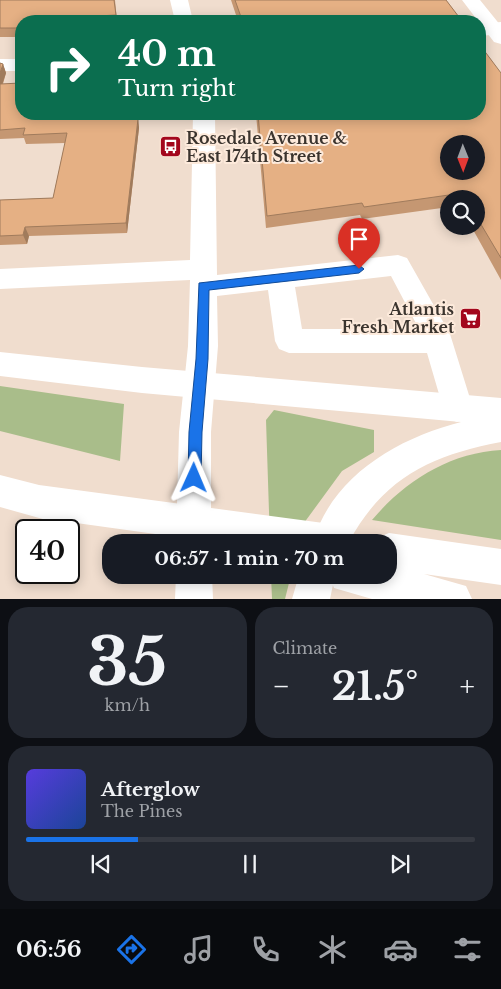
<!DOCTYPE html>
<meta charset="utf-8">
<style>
:root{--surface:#171b24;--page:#242831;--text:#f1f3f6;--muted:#9ea1a6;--line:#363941;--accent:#1a73e8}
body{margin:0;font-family:"Libre Baskerville",serif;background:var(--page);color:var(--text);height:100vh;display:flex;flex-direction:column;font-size:19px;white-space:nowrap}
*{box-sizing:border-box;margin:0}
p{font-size:16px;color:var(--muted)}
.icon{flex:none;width:28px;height:28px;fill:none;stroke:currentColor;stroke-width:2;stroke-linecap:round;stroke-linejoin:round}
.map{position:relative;height:599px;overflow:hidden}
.panel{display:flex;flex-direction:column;gap:8px;padding:8px;background:#0d0f14;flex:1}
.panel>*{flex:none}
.hud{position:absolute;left:15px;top:15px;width:471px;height:105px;border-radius:20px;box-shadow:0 2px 12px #0003;background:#0b6e4f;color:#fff;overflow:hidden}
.needle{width:32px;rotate:179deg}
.controls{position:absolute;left:440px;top:135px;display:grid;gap:10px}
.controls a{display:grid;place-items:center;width:45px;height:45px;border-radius:50%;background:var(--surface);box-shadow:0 2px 12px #0003;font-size:25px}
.speed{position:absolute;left:15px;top:519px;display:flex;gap:10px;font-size:25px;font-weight:700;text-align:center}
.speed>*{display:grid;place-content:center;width:65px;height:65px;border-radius:50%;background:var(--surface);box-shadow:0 2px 12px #0003;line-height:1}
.speed .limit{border:2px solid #111;border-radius:8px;background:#fff;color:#111}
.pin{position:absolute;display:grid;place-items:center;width:42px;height:42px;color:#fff;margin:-51px -21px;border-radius:50% 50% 50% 0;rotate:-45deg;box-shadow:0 0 5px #0007}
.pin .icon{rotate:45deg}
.me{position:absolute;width:55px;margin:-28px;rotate:1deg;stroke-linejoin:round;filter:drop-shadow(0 0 4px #0008)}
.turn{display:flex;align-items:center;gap:18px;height:105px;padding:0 20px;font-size:22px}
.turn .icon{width:65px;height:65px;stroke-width:2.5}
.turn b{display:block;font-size:35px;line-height:42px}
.big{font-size:38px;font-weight:800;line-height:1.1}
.panel .widget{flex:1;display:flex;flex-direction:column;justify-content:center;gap:8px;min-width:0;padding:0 18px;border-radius:20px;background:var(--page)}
.panel .dial{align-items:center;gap:0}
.dial b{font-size:65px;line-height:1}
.song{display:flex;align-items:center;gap:15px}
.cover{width:60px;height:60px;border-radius:8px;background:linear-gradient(135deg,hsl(250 70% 55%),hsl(220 70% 35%))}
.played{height:5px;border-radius:2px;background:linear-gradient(90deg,var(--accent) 25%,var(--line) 25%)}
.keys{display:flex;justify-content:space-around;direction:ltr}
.heat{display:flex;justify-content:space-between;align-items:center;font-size:28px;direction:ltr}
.panel .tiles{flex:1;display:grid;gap:8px;grid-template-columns:1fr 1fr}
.widget:last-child{grid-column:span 2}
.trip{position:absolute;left:102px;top:534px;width:295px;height:50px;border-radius:20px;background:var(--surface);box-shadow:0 2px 12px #0003;font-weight:800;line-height:50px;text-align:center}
.dock{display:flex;height:80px;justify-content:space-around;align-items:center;background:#090b0e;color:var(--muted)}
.dock .icon{width:35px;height:35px}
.dock .current{color:var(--accent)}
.dock b{font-size:22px;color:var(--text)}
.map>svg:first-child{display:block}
.green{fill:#a9bd8a}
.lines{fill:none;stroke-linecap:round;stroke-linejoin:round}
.minor{fill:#fff;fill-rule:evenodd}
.major{fill:#fff;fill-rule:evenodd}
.highway{fill:#fff;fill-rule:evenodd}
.wall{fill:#c59772}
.shaded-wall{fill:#a07b5c}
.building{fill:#e5b084;stroke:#a07b5c;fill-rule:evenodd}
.route{fill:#1a73e8;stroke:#114b97}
.labels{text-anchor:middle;stroke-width:4;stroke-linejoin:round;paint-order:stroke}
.poi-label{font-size:16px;font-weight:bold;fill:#3b342e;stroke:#fdeadb;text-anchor:start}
</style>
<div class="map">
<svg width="501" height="599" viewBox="0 0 501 599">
<rect width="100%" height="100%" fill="#f0ddce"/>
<path class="green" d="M0 386 124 404 120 461 0 431Z
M274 410 374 430V452L342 471 304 523 299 542H270L266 420Z
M501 450V540L372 520C405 481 449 453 501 450Z
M271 575H291L285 599H272Z"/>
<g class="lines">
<path class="minor" d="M170 0H188L193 21H175Z
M462 0H480L501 26V44L494 42Z
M193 114H215L217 275 398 255 407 258 450 334 473 408 468 418 457 422 446 418 427 353H289L279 349 275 341 268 290 217 296 218 346 211 432V542H176L179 432 188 346 190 280 0 289V269L190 260ZM391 276 419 329H302L295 287Z
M176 575H212L213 599H175Z"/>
<path class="major" d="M501 22V34L480 36V24Z
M0 59H21V71H0Z
M0 352 142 367 501 398V442C432 455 383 478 349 542H313C332 476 398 438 461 422L142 393 0 376Z
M299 575H335L330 599H292Z"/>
<path class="highway" d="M0 475 39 485 331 524 344 529 349 542H213L62 521 57 523 0 507Z
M389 533 501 549V585L424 574 466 586 472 599H372L334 588 329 575H389V542H375L376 538Z"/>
</g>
<path class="wall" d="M0 0H115L117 21H21V37H0Z
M231 0H446L462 21H238Z
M0 63 3 64 6 73 3 84 119 119H138L139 128 127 233 29 236 27 244 0 245V200L53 198 65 143 26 144 24 138 0 139Z
M501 73V280L471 226H476V199H449V207L362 219 360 215 266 228 256 114H480Z"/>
<path class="shaded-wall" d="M3 64 6 73 0 91V73Z
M117 114H120L117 129 116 119Z
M138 119 139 128 127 233 126 223Z
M25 227 29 236 27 244 23 235Z"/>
<path class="building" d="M0 0H114L116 15 98 16V21H21V28H0Z
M235 0H446L462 21H249V16L241 17Z
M480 45 501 73V258L476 216V199H466L463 193 364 207 362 203 267 216 258 114H480ZM449 144H476V171H449Z
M0 63 3 64 0 73Z
M21 83V114H117L116 119H138L126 223 25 227 23 235 0 236V200L53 198 67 133 23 135 25 128 0 130V84Z"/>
<path class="route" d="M359 265 364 269 359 273 209 290 208 359 202 432 201 478 199 483 194 485 190 483 188 478 189 432 196 359 199 283Z"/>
<defs>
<symbol id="bus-square" viewBox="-11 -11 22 22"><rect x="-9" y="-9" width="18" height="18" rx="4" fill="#a3071d" stroke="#fdeadb"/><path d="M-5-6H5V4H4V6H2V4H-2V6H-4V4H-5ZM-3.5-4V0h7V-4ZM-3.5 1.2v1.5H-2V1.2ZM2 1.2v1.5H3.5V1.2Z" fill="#fff"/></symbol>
<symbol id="supermarket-square" viewBox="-11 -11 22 22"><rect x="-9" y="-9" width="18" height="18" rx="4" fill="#a3071d" stroke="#fdeadb"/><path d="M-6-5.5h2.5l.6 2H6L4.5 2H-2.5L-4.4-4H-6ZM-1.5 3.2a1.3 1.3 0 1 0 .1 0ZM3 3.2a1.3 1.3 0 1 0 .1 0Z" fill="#fff"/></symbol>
</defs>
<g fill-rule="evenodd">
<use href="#bus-square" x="158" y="134" width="25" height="25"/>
<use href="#supermarket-square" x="458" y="306" width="25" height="25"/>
</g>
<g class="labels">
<g class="poi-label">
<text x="186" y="144">Rosedale Avenue &amp;<tspan x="186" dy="18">East 174th Street</tspan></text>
<text x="454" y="315" text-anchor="end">Atlantis<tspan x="454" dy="18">Fresh Market</tspan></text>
</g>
</g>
</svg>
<div class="controls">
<a><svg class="needle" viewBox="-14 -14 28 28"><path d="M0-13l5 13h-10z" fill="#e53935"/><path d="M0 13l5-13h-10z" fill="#9ea1a6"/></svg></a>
<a><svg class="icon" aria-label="search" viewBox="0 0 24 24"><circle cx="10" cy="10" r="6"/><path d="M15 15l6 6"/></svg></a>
</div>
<div class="speed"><div class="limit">40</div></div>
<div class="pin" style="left:359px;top:269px;background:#d93025"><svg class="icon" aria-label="arrive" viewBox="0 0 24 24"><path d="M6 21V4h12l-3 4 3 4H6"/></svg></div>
<svg class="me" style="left:194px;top:478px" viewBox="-20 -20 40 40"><path d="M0-17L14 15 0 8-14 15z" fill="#1a73e8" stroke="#fff" stroke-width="4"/></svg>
<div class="trip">06:57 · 1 min · 70 m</div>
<div class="hud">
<div class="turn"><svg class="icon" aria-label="right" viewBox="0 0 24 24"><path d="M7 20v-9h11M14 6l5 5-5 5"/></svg><div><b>40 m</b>Turn right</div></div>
</div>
</div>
<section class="panel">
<div class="tiles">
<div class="widget dial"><b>35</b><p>km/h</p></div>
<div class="widget"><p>Climate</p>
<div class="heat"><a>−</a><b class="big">21.5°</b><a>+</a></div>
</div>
<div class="widget">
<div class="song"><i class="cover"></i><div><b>Afterglow</b><p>The Pines</p></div></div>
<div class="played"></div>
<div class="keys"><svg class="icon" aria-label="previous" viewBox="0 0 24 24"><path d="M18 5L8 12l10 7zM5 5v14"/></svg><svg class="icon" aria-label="pause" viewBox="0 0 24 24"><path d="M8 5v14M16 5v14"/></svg><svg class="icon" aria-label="next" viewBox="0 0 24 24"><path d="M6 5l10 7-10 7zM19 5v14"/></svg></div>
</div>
</div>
</section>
<nav class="dock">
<b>06:56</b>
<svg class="icon current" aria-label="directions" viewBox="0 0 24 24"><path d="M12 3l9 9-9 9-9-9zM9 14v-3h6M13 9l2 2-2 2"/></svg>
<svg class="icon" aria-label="music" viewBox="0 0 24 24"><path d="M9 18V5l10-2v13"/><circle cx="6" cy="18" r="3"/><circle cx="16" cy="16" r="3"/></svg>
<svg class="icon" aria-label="phone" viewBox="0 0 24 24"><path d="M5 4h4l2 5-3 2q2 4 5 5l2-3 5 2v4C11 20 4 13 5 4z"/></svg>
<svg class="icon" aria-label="climate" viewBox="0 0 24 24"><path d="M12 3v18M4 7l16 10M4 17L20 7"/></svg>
<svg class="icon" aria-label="car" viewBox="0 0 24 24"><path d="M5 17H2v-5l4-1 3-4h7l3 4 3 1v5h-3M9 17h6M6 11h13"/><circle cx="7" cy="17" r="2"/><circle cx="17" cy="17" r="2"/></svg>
<svg class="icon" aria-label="filters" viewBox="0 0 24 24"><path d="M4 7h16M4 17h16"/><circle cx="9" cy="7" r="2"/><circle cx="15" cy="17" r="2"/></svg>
</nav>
